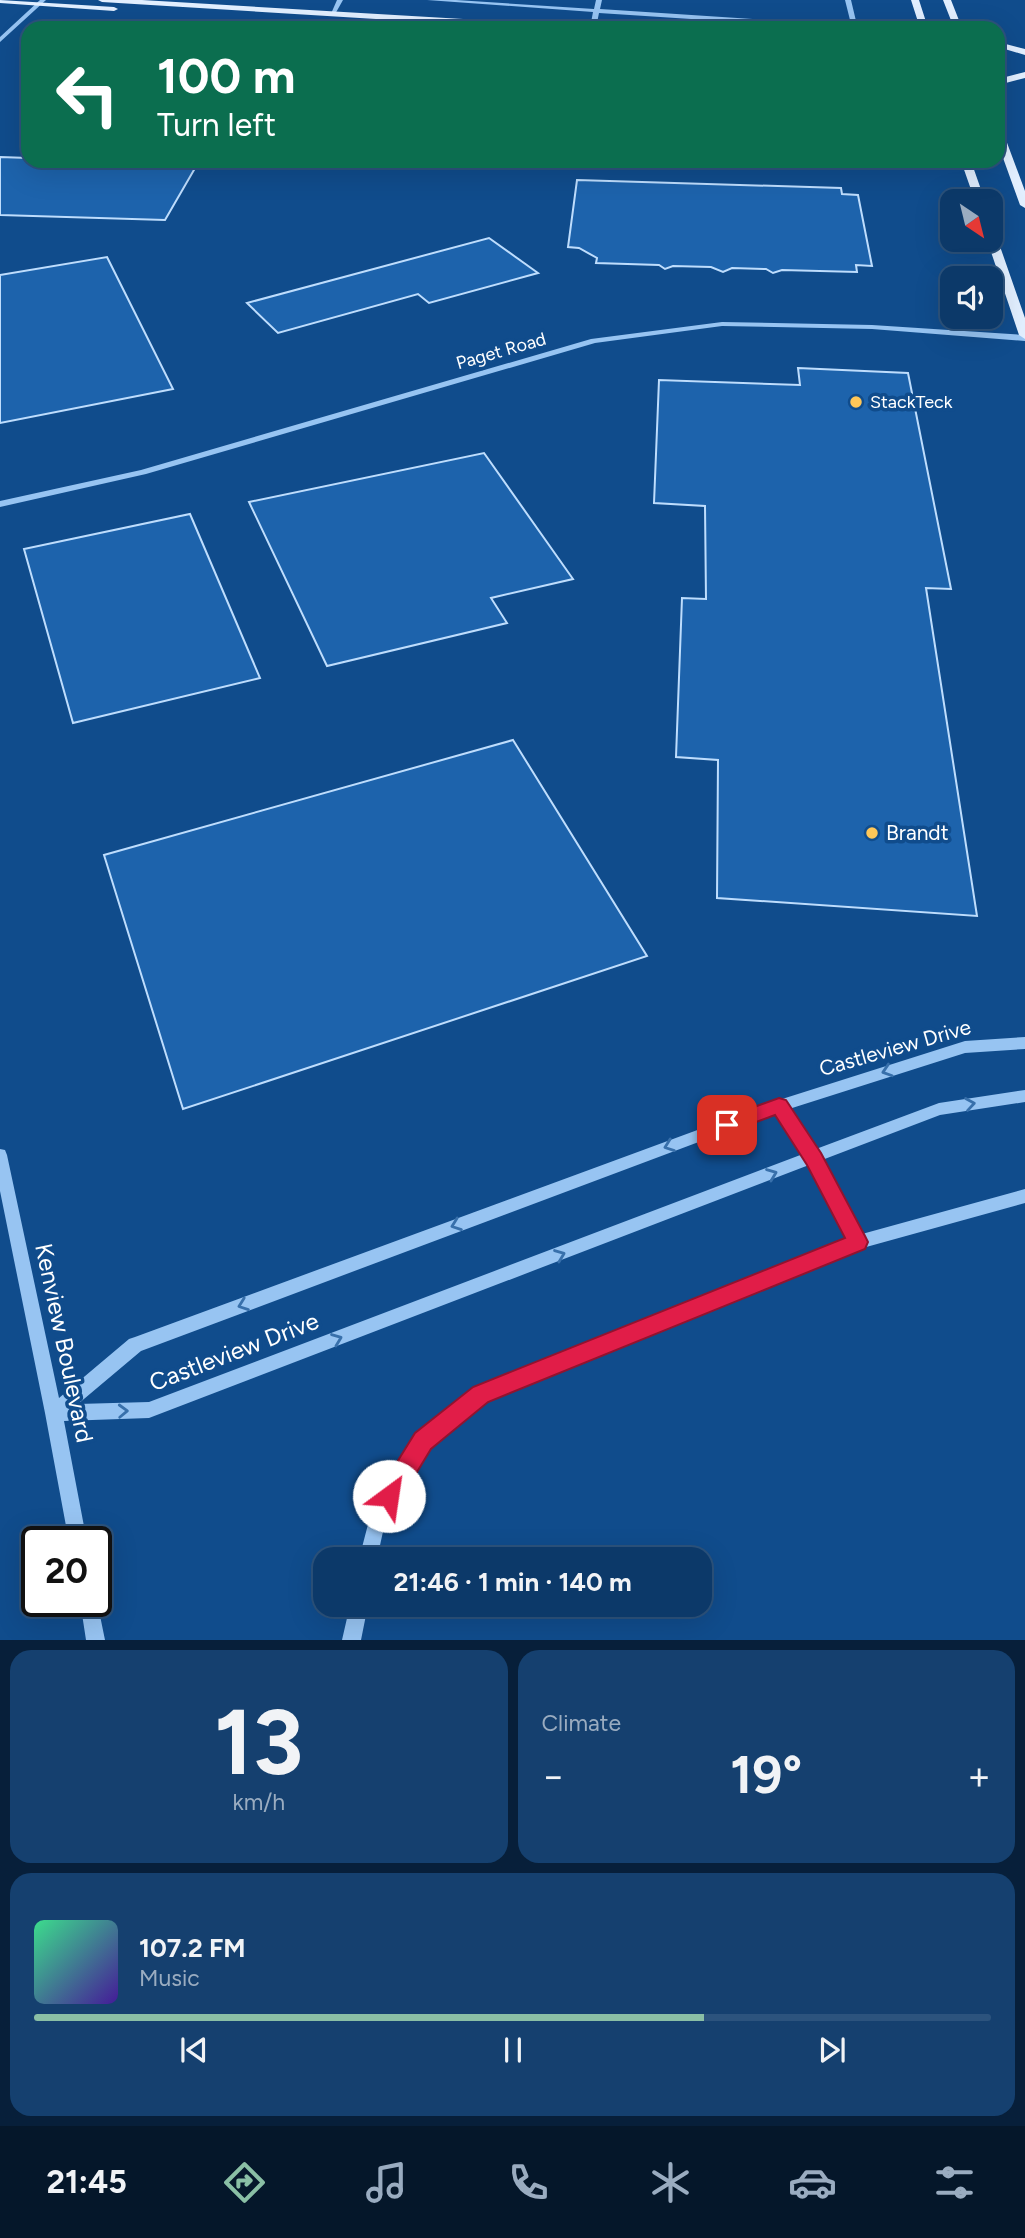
<!DOCTYPE html>
<meta charset="utf-8">
<style>
:root{--surface:#0c3969;--page:#15406f;--text:#f1f3f6;--muted:#9aacc0;--line:#2c537d;--accent:#8abfa5}
body{margin:0;font-family:Figtree,sans-serif;background:var(--page);color:var(--text);height:100vh;display:flex;flex-direction:column;font-size:26px;white-space:nowrap}
*{box-sizing:border-box;margin:0}
p{font-size:23px;color:var(--muted)}
.icon{flex:none;width:38px;height:38px;fill:none;stroke:currentColor;stroke-width:2;stroke-linecap:round;stroke-linejoin:round}
.map{position:relative;height:1640px;overflow:hidden}
.details{display:flex;flex-direction:column;gap:10px;padding:10px;background:#071f3a;flex:1}
.details>*{flex:none}
.guide{position:absolute;left:21px;top:21px;width:984px;height:147px;border-radius:21px;box-shadow:0 7px 28px #0002,0 0 0 2px var(--line);background:#0b6e4f;color:#fff;overflow:hidden}
.needle{width:46px;rotate:145deg}
.controls{position:absolute;left:940px;top:189px;display:grid;gap:14px}
.controls a{display:grid;place-items:center;width:63px;height:63px;border-radius:14px;background:var(--surface);box-shadow:0 7px 28px #0002,0 0 0 2px var(--line);font-size:35px}
.speed{position:absolute;left:21px;top:1526px;display:flex;gap:14px;font-size:35px;font-weight:700;text-align:center}
.speed>*{display:grid;place-content:center;width:91px;height:91px;border-radius:50%;background:var(--surface);box-shadow:0 7px 28px #0002,0 0 0 2px var(--line);line-height:1}
.speed .limit{border:4px solid #111;border-radius:10px;background:#fff;color:#111}
.pin{position:absolute;display:grid;place-items:center;width:60px;height:60px;color:#fff;margin:-30px;border-radius:14px;box-shadow:0 4px 10px #0006}
.me{position:absolute;width:77px;margin:-38px;rotate:31deg;stroke-linejoin:round;filter:drop-shadow(0 0 5px #0008)}
.turn{display:flex;align-items:center;gap:24px;height:147px;padding:0 21px;font-size:32px}
.turn .icon{width:91px;height:91px;stroke-width:2.5}
.turn b{display:block;font-size:49px;line-height:60px}
.big{font-size:52px;font-weight:700;line-height:1.1}
.details .card{flex:1;display:flex;flex-direction:column;justify-content:center;gap:10px;min-width:0;padding:0 24px;border-radius:21px;background:var(--page)}
.details .dial{align-items:center;gap:0}
.dial b{font-size:91px;line-height:1}
.song{display:flex;align-items:center;gap:21px}
.cover{width:84px;height:84px;border-radius:10px;background:linear-gradient(135deg,hsl(150 70% 55%),hsl(260 70% 35%))}
.played{height:7px;border-radius:4px;background:linear-gradient(90deg,var(--accent) 70%,var(--line) 70%)}
.keys{display:flex;justify-content:space-around;direction:ltr}
.heat{display:flex;justify-content:space-between;align-items:center;font-size:38px;direction:ltr}
.details .tiles{flex:1;display:grid;gap:10px;grid-template-columns:1fr 1fr}
.card:last-child{grid-column:span 2}
.trip{position:absolute;left:313px;top:1547px;width:399px;height:70px;border-radius:21px;background:var(--surface);box-shadow:0 7px 28px #0002,0 0 0 2px var(--line);font-weight:700;line-height:70px;text-align:center}
.tab-bar{display:flex;height:112px;justify-content:space-around;align-items:center;background:#05172a;color:var(--muted)}
.tab-bar .icon{width:49px;height:49px}
.tab-bar .selected{color:var(--accent)}
.tab-bar b{font-size:32px;color:var(--text)}
.map>svg:first-child{display:block}
.building{fill:#1d63ac;stroke:#beddfd;stroke-width:2}
.lines{fill:none;stroke-linecap:round;stroke-linejoin:round}
.minor{fill:#97c4f2;fill-rule:evenodd}
.major{fill:#e2efff;fill-rule:evenodd}
.oneway{stroke:#3870ab}
.route{fill:#e11d48;stroke:#92132f;stroke-width:2}
.poi-dot{fill:#ffc758;stroke:#104c8c;stroke-width:2.5}
.labels{text-anchor:middle;stroke-width:7;stroke-linejoin:round;paint-order:stroke}
.far-street-label{font-size:18px;fill:#fff;stroke:#104c8c}
.far-poi-label{font-size:18px;fill:#fff;stroke:#104c8c;text-anchor:start}
.poi-label{font-size:21px;fill:#fff;stroke:#104c8c;text-anchor:start}
.street-label{font-size:21px;fill:#fff;stroke:#104c8c}
.near-street-label{font-size:24px;fill:#fff;stroke:#104c8c}
</style>
<div class="map">
<svg width="1025" height="1640" viewBox="0 0 1025 1640">
<rect width="100%" height="100%" fill="#104c8c"/>
<path class="building" d="M0 157 28 158V161L198 163 165 220 0 215Z
M577 180 841 188 842 194 858 195 872 266 856 265 857 272 782 270 773 273 766 269 732 268 723 272 711 267 673 266 665 269 659 265 596 263 597 258 579 248 568 247Z
M489 238 538 273 429 303 418 294 278 333 247 303Z
M107 257 173 389 0 423V275Z
M798 368 908 373 951 589 926 588 977 916 717 898 718 760 676 757 682 598 706 599 705 506 654 503 659 380 800 385Z
M484 453 573 579 491 598 507 623 327 666 249 502Z
M190 514 260 678 73 723 24 549Z
M513 740 647 956 183 1109 104 855Z"/>
<g class="lines">
<path class="minor" d="M40 0H46L0 42V37Z
M337 0H343L334 16H330Z
M427 0H456L594 9 596 0H602L600 9 831 24 850 20 845 0H851L856 21 831 28 599 13 596 28H590L593 12Z
M722 322 872 325 1025 335V341L872 329 722 326 595 343 146 474 0 507V501L141 470 591 339Z
M1025 1037V1049L965 1053 789 1109 816 1149 939 1103 1025 1090V1102L940 1115 822 1160 862 1234 1025 1189V1203L859 1249 487 1401 429 1447 386 1518 377 1559H359L372 1509 417 1435 475 1389 848 1239 809 1165 149 1418 64 1421 87 1542H69L45 1413 0 1191V1149L5 1150 7 1155 59 1398 129 1339 135 1337 779 1100 965 1041ZM776 1113 803 1154 149 1402 78 1404 141 1351Z
M96 1596 105 1640H86L80 1601H96Z
M350 1605H368L361 1640H342Z"/>
<path class="major" d="M0 0 114 7 118 9 114 11 0 3Z
M98 0H142L564 25 568 28H523L102 2Z
M911 0H919L928 28H920Z
M943 0H951L962 28H954Z
M998 42 1025 49V55L998 47Z
M1025 72V78L998 85V79Z
M998 129 1003 132 1025 191V208L1020 205 998 144Z
M961 161H971L985 201H975Z
M990 229 995 232 1025 318V339L1019 335 987 240H990Z"/>
</g>
<defs><path id="oneway-chevron" d="M-2-3.5L2.5 0L-2 3.5" fill="none" stroke-width="1.6" stroke-linecap="round" stroke-linejoin="round" transform="scale(1.75)"/></defs>
<g class="oneway">
<use href="#oneway-chevron" transform="translate(887 1071) rotate(162)"/>
<use href="#oneway-chevron" transform="translate(970 1104) rotate(-9)"/>
<use href="#oneway-chevron" transform="translate(669 1146) rotate(160)"/>
<use href="#oneway-chevron" transform="translate(772 1174) rotate(-21)"/>
<use href="#oneway-chevron" transform="translate(456 1225) rotate(160)"/>
<use href="#oneway-chevron" transform="translate(560 1255) rotate(-21)"/>
<use href="#oneway-chevron" transform="translate(243 1305) rotate(160)"/>
<use href="#oneway-chevron" transform="translate(337 1339) rotate(-21)"/>
<use href="#oneway-chevron" transform="translate(123 1411) rotate(-2)"/>
</g>
<path class="route" d="M779 1098 786 1100 821 1153 865 1236 868 1242 865 1249 488 1402 431 1449 397 1505 389 1508 381 1505 378 1496 381 1488 415 1433 473 1387 845 1238 807 1165 775 1115 727 1133 721 1130 718 1125 721 1119Z"/>
<g class="poi-dot">
<circle cx="856" cy="402" r="7"/>
<circle cx="872" cy="833" r="7"/>
</g>
<g class="labels">
<g class="far-street-label">
<text transform="translate(501 351) rotate(-16)" y="6">Paget Road</text>
</g>
<g class="far-poi-label">
<text x="870" y="408">StackTeck</text>
</g>
<g class="poi-label">
<text x="886" y="840">Brandt</text>
</g>
<g class="street-label">
<text transform="translate(895 1048) rotate(-16)" y="7">Castleview Drive</text>
</g>
<g class="near-street-label">
<text transform="translate(64 1343) rotate(78)" y="8">Kenview Boulevard</text>
<text transform="translate(234 1352) rotate(-21)" y="8">Castleview Drive</text>
</g>
</g>
</svg>
<div class="controls">
<a><svg class="needle" viewBox="-14 -14 28 28"><path d="M0-13l5 13h-10z" fill="#e53935"/><path d="M0 13l5-13h-10z" fill="#9aacc0"/></svg></a>
<a><svg class="icon" aria-label="sound" viewBox="0 0 24 24"><path d="M4 9h4l5-4v14l-5-4H4zM17 9q2 3 0 6"/></svg></a>
</div>
<div class="speed"><div class="limit">20</div></div>
<div class="pin" style="left:727px;top:1125px;background:#d93025"><svg class="icon" aria-label="arrive" viewBox="0 0 24 24"><path d="M6 21V4h12l-3 4 3 4H6"/></svg></div>
<svg class="me" style="left:389px;top:1496px" viewBox="-20 -20 40 40"><circle r="19" fill="#fff"/><path d="M0-13L10 11 0 6-10 11z" fill="#e11d48"/></svg>
<div class="trip">21:46 · 1 min · 140 m</div>
<div class="guide">
<div class="turn"><svg class="icon" aria-label="left" viewBox="0 0 24 24"><path d="M17 20v-9H6M10 6l-5 5 5 5"/></svg><div><b>100 m</b>Turn left</div></div>
</div>
</div>
<section class="details">
<div class="tiles">
<div class="card dial"><b>13</b><p>km/h</p></div>
<div class="card"><p>Climate</p>
<div class="heat"><a>−</a><b class="big">19°</b><a>+</a></div>
</div>
<div class="card">
<div class="song"><i class="cover"></i><div><b>107.2 FM</b><p>Music</p></div></div>
<div class="played"></div>
<div class="keys"><svg class="icon" aria-label="previous" viewBox="0 0 24 24"><path d="M18 5L8 12l10 7zM5 5v14"/></svg><svg class="icon" aria-label="pause" viewBox="0 0 24 24"><path d="M8 5v14M16 5v14"/></svg><svg class="icon" aria-label="next" viewBox="0 0 24 24"><path d="M6 5l10 7-10 7zM19 5v14"/></svg></div>
</div>
</div>
</section>
<nav class="tab-bar">
<b>21:45</b>
<svg class="icon selected" aria-label="directions" viewBox="0 0 24 24"><path d="M12 3l9 9-9 9-9-9zM9 14v-3h6M13 9l2 2-2 2"/></svg>
<svg class="icon" aria-label="music" viewBox="0 0 24 24"><path d="M9 18V5l10-2v13"/><circle cx="6" cy="18" r="3"/><circle cx="16" cy="16" r="3"/></svg>
<svg class="icon" aria-label="phone" viewBox="0 0 24 24"><path d="M5 4h4l2 5-3 2q2 4 5 5l2-3 5 2v4C11 20 4 13 5 4z"/></svg>
<svg class="icon" aria-label="climate" viewBox="0 0 24 24"><path d="M12 3v18M4 7l16 10M4 17L20 7"/></svg>
<svg class="icon" aria-label="car" viewBox="0 0 24 24"><path d="M5 17H2v-5l4-1 3-4h7l3 4 3 1v5h-3M9 17h6M6 11h13"/><circle cx="7" cy="17" r="2"/><circle cx="17" cy="17" r="2"/></svg>
<svg class="icon" aria-label="filters" viewBox="0 0 24 24"><path d="M4 7h16M4 17h16"/><circle cx="9" cy="7" r="2"/><circle cx="15" cy="17" r="2"/></svg>
</nav>
